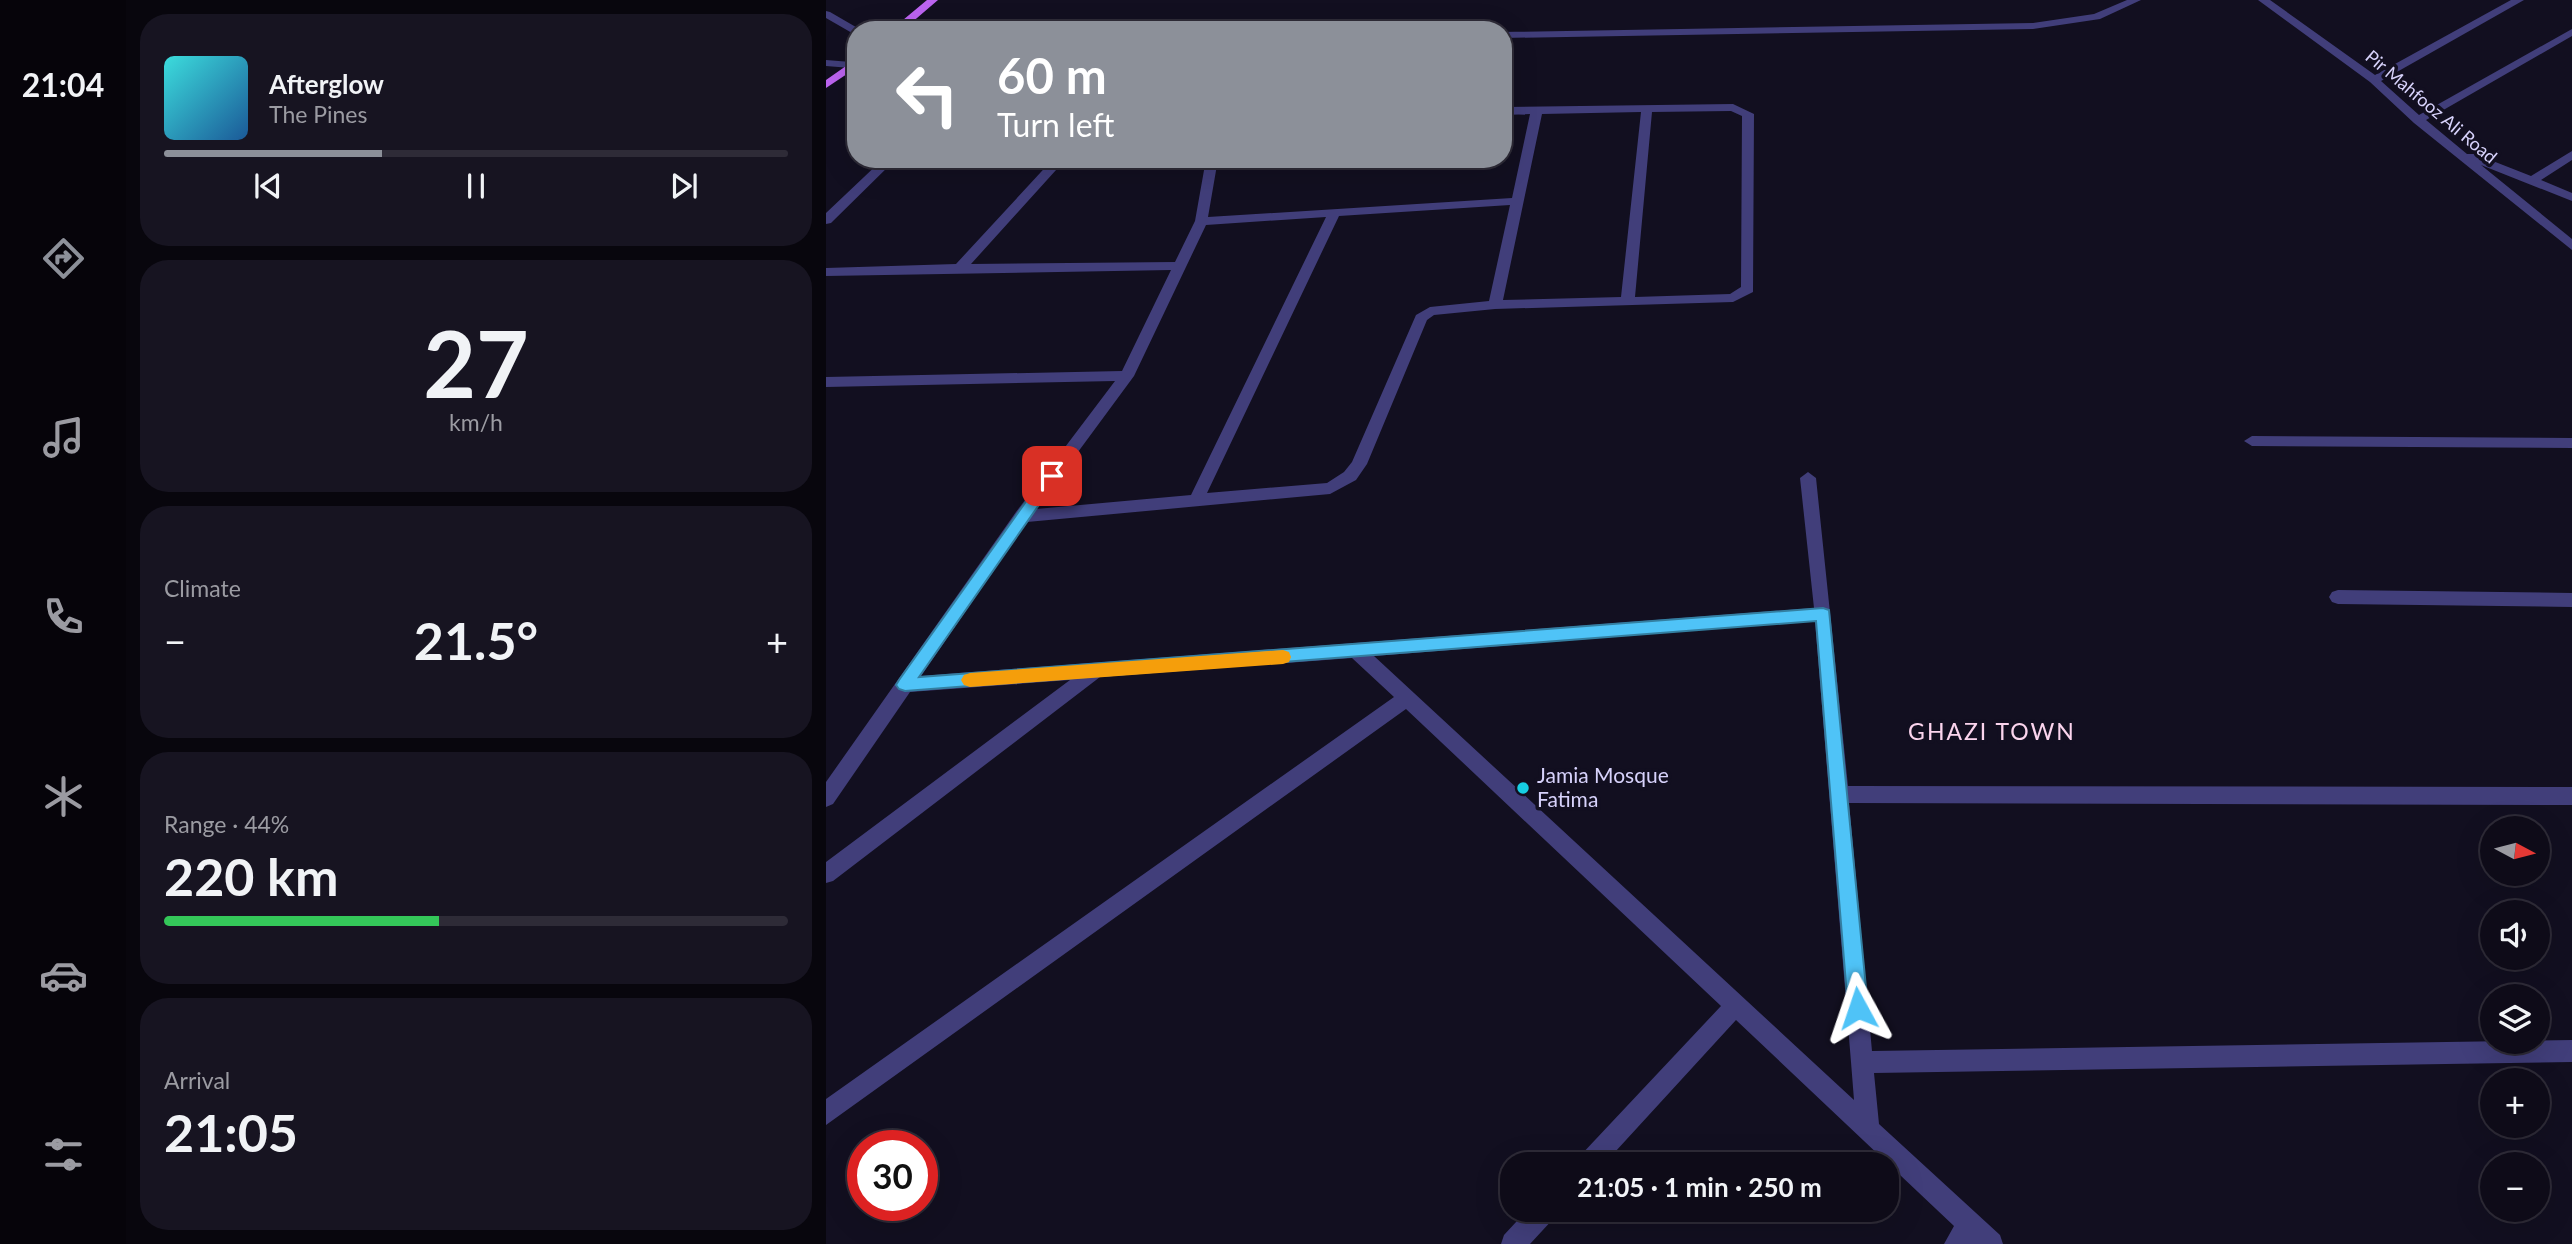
<!DOCTYPE html>
<meta charset="utf-8">
<style>
:root{--surface:#0e0b18;--page:#171421;--text:#f1f3f6;--muted:#9b9ba2;--line:#2e2b37;--accent:#8c9099}
body{margin:0;font-family:Lato,sans-serif;background:var(--page);color:var(--text);height:100vh;display:flex;flex-direction:column;font-size:26px;white-space:nowrap}
*{box-sizing:border-box;margin:0}
p{font-size:23px;color:var(--muted)}
.icon{flex:none;width:38px;height:38px;fill:none;stroke:currentColor;stroke-width:2;stroke-linecap:round;stroke-linejoin:round}
.map{position:relative;flex:1;overflow:hidden}
.drawer{display:flex;flex-direction:column;gap:14px;padding:14px;background:#08060d;width:700px}
.drawer>*{flex:none}
.guide{position:absolute;left:21px;top:21px;width:665px;height:147px;border-radius:28px;box-shadow:0 7px 28px #0002,0 0 0 2px var(--line);background:#8c9099;color:#fff;overflow:hidden}
.needle{width:46px;rotate:97deg}
.tools{position:absolute;left:1654px;top:816px;display:grid;gap:14px}
.tools a{display:grid;place-items:center;width:70px;height:70px;border-radius:50%;background:var(--surface);box-shadow:0 7px 28px #0002,0 0 0 2px var(--line);font-size:35px}
.speed{position:absolute;left:21px;top:1130px;display:flex;gap:14px;font-size:35px;font-weight:700;text-align:center}
.speed>*{display:grid;place-content:center;width:91px;height:91px;border-radius:50%;background:var(--surface);box-shadow:0 7px 28px #0002,0 0 0 2px var(--line);line-height:1}
.speed .limit{border:10px solid #d22;background:#fff;color:#111}
.pin{position:absolute;display:grid;place-items:center;width:60px;height:60px;color:#fff;margin:-30px;border-radius:14px;box-shadow:0 4px 10px #0006}
.me{position:absolute;width:77px;margin:-38px;rotate:355deg;stroke-linejoin:round;filter:drop-shadow(0 0 5px #0008)}
.turn{display:flex;align-items:center;gap:24px;height:147px;padding:0 35px;font-size:32px}
.turn .icon{width:91px;height:91px;stroke-width:2.5}
.turn b{display:block;font-size:49px;line-height:60px}
.big{font-size:52px;font-weight:700;line-height:1.1}
.drawer .card{flex:1;display:flex;flex-direction:column;justify-content:center;gap:10px;min-width:0;padding:0 24px;border-radius:28px;background:var(--page)}
.drawer .dial{align-items:center;gap:0}
.dial b{font-size:91px;line-height:1}
.song{display:flex;align-items:center;gap:21px}
.cover{width:84px;height:84px;border-radius:10px;background:linear-gradient(135deg,hsl(180 70% 55%),hsl(210 70% 35%))}
.played{height:7px;border-radius:4px;background:linear-gradient(90deg,var(--accent) 35%,var(--line) 35%)}
.keys{display:flex;justify-content:space-around;direction:ltr}
.heat{display:flex;justify-content:space-between;align-items:center;font-size:38px;direction:ltr}
.charge{height:10px;border-radius:5px;background:linear-gradient(90deg,#34c759 44%,var(--line) 0)}
.trip{position:absolute;left:674px;top:1152px;width:399px;height:70px;border-radius:28px;background:var(--surface);box-shadow:0 7px 28px #0002,0 0 0 2px var(--line);font-weight:700;line-height:70px;text-align:center}
main{display:flex;flex:1;min-height:0}
.menu{display:flex;flex-direction:column;width:126px;justify-content:space-around;align-items:center;background:#06040a;color:var(--muted)}
.menu .icon{width:49px;height:49px}
.menu .on{color:var(--accent)}
.menu b{font-size:32px;color:var(--text)}
.map>svg:first-child{display:block}
.lines{fill:none;stroke-linecap:round;stroke-linejoin:round}
.minor{fill:#413e7a;fill-rule:evenodd}
.major{fill:#bc64f0;fill-rule:evenodd}
.route{fill:#4fc3f7;stroke:#337fa1;stroke-width:2}
.slow{fill:#f59e0b}
.poi-dot{fill:#16cee3;stroke:#120f20;stroke-width:2.5}
.labels{text-anchor:middle;stroke-width:7;stroke-linejoin:round;paint-order:stroke}
.far-street-label{font-size:18px;fill:#d7d2fb;stroke:#120f20}
.poi-label{font-size:21px;fill:#d7d2fb;stroke:#120f20;text-anchor:start}
.neighbourhood-label{font-size:23px;letter-spacing:2px;fill:#fbd4ed;stroke:#120f20}
</style>
<main>
<nav class="menu">
<b>21:04</b>
<svg class="icon on" aria-label="directions" viewBox="0 0 24 24"><path d="M12 3l9 9-9 9-9-9zM9 14v-3h6M13 9l2 2-2 2"/></svg>
<svg class="icon" aria-label="music" viewBox="0 0 24 24"><path d="M9 18V5l10-2v13"/><circle cx="6" cy="18" r="3"/><circle cx="16" cy="16" r="3"/></svg>
<svg class="icon" aria-label="phone" viewBox="0 0 24 24"><path d="M5 4h4l2 5-3 2q2 4 5 5l2-3 5 2v4C11 20 4 13 5 4z"/></svg>
<svg class="icon" aria-label="climate" viewBox="0 0 24 24"><path d="M12 3v18M4 7l16 10M4 17L20 7"/></svg>
<svg class="icon" aria-label="car" viewBox="0 0 24 24"><path d="M5 17H2v-5l4-1 3-4h7l3 4 3 1v5h-3M9 17h6M6 11h13"/><circle cx="7" cy="17" r="2"/><circle cx="17" cy="17" r="2"/></svg>
<svg class="icon" aria-label="filters" viewBox="0 0 24 24"><path d="M4 7h16M4 17h16"/><circle cx="9" cy="7" r="2"/><circle cx="15" cy="17" r="2"/></svg>
</nav>
<section class="drawer">
<div class="card">
<div class="song"><i class="cover"></i><div><b>Afterglow</b><p>The Pines</p></div></div>
<div class="played"></div>
<div class="keys"><svg class="icon" aria-label="previous" viewBox="0 0 24 24"><path d="M18 5L8 12l10 7zM5 5v14"/></svg><svg class="icon" aria-label="pause" viewBox="0 0 24 24"><path d="M8 5v14M16 5v14"/></svg><svg class="icon" aria-label="next" viewBox="0 0 24 24"><path d="M6 5l10 7-10 7zM19 5v14"/></svg></div>
</div>
<div class="card dial"><b>27</b><p>km/h</p></div>
<div class="card"><p>Climate</p>
<div class="heat"><a>−</a><b class="big">21.5°</b><a>+</a></div>
</div>
<div class="card"><p>Range · 44%</p><b class="big">220 km</b><div class="charge"></div></div>
<div class="card"><p>Arrival</p><b class="big">21:05</b></div>
</section>
<div class="map">
<svg width="1746" height="1244" viewBox="0 0 1746 1244">
<rect width="100%" height="100%" fill="#120f20"/>
<g class="lines">
<path class="minor" d="M1301 0H1315L1274 19 1207 29 677 38V32L1207 23 1268 14Z
M1432 0H1444L1549 75 1685 0H1698L1555 81 1593 115 1746 29V36L1600 120 1641 154H1649L1705 176 1746 151V160L1715 180 1746 193V201L1655 165 1746 239V250L1588 123 1544 82Z
M0 11 4 12 35 30H30V34L26 33 0 18Z
M0 60 25 62 30 66 25 68 0 66Z
M907 104 928 114 927 292 907 302 669 309 608 315 601 320 541 464 530 480 504 494 201 522 95 676 988 608 974 478 982 472 990 478 1022 786 1746 787V805L1023 803 1046 1051 1746 1040V1062L1048 1073 1053 1124 1174 1235 1177 1244H1118L1128 1226 910 1020 778 1164H750L754 1156 895 1006 580 709 0 1125V1099L568 697 526 658 274 677 7 881 0 883V862L244 680 84 692 7 804 0 807V782L190 512 289 381 0 387V377L296 371 345 270 0 276V268L130 264 227 159H240L145 264 349 262 369 221 380 159H392L382 217 686 198 704 114 677 115V107ZM905 111 916 116 915 287 904 294 809 297 826 112ZM815 112 795 297 677 300 716 114ZM684 205 663 301 604 307 590 315 526 462 518 472 501 483 381 493 513 216ZM500 217 365 495 210 509 308 376 380 225ZM989 621 1025 1062 1028 1100 548 656Z
M57 159H70L5 223 0 224V213Z
M1426 436 1746 438V448L1426 446 1418 441Z
M1512 590 1746 593V607L1512 604 1506 602 1503 597 1506 592Z
M702 1209H731L728 1218 704 1244H675L678 1235Z"/>
<path class="major" d="M101 0H112L77 30H65Z
M30 59V68L0 88V80Z"/>
</g>
<path class="route" d="M226 471 233 476 231 479 93 677 997 608 1003 610 1042 1008 1039 1015 1032 1018 1025 1015 1022 1008 990 621 79 691 73 689 70 685 73 680 221 472Z"/>
<path class="slow" d="M457 650 463 652 465 657 463 662 457 664 144 687 138 685 135 680 138 675 144 673Z"/>
<circle class="poi-dot" cx="697" cy="788" r="7"/>
<g class="labels">
<g class="far-street-label">
<text transform="translate(1605 107) rotate(40)" y="6">Pir Mahfooz Ali Road</text>
</g>
<g class="poi-label">
<text x="711" y="783">Jamia Mosque<tspan x="711" dy="24">Fatima</tspan></text>
</g>
<g class="neighbourhood-label">
<text x="1166" y="740">GHAZI TOWN</text>
</g>
</g>
</svg>
<div class="tools">
<a><svg class="needle" viewBox="-14 -14 28 28"><path d="M0-13l5 13h-10z" fill="#e53935"/><path d="M0 13l5-13h-10z" fill="#9b9ba2"/></svg></a>
<a><svg class="icon" aria-label="sound" viewBox="0 0 24 24"><path d="M4 9h4l5-4v14l-5-4H4zM17 9q2 3 0 6"/></svg></a>
<a><svg class="icon" aria-label="layers" viewBox="0 0 24 24"><path d="M12 4l9 5-9 5-9-5zM3 14l9 5 9-5"/></svg></a>
<a>+</a>
<a>−</a>
</div>
<div class="speed"><div class="limit">30</div></div>
<div class="pin" style="left:226px;top:476px;background:#d93025"><svg class="icon" aria-label="arrive" viewBox="0 0 24 24"><path d="M6 21V4h12l-3 4 3 4H6"/></svg></div>
<svg class="me" style="left:1032px;top:1008px" viewBox="-20 -20 40 40"><path d="M0-17L14 15 0 8-14 15z" fill="#4fc3f7" stroke="#fff" stroke-width="4"/></svg>
<div class="trip">21:05 · 1 min · 250 m</div>
<div class="guide">
<div class="turn"><svg class="icon" aria-label="left" viewBox="0 0 24 24"><path d="M17 20v-9H6M10 6l-5 5 5 5"/></svg><div><b>60 m</b>Turn left</div></div>
</div>
</div>
</main>
